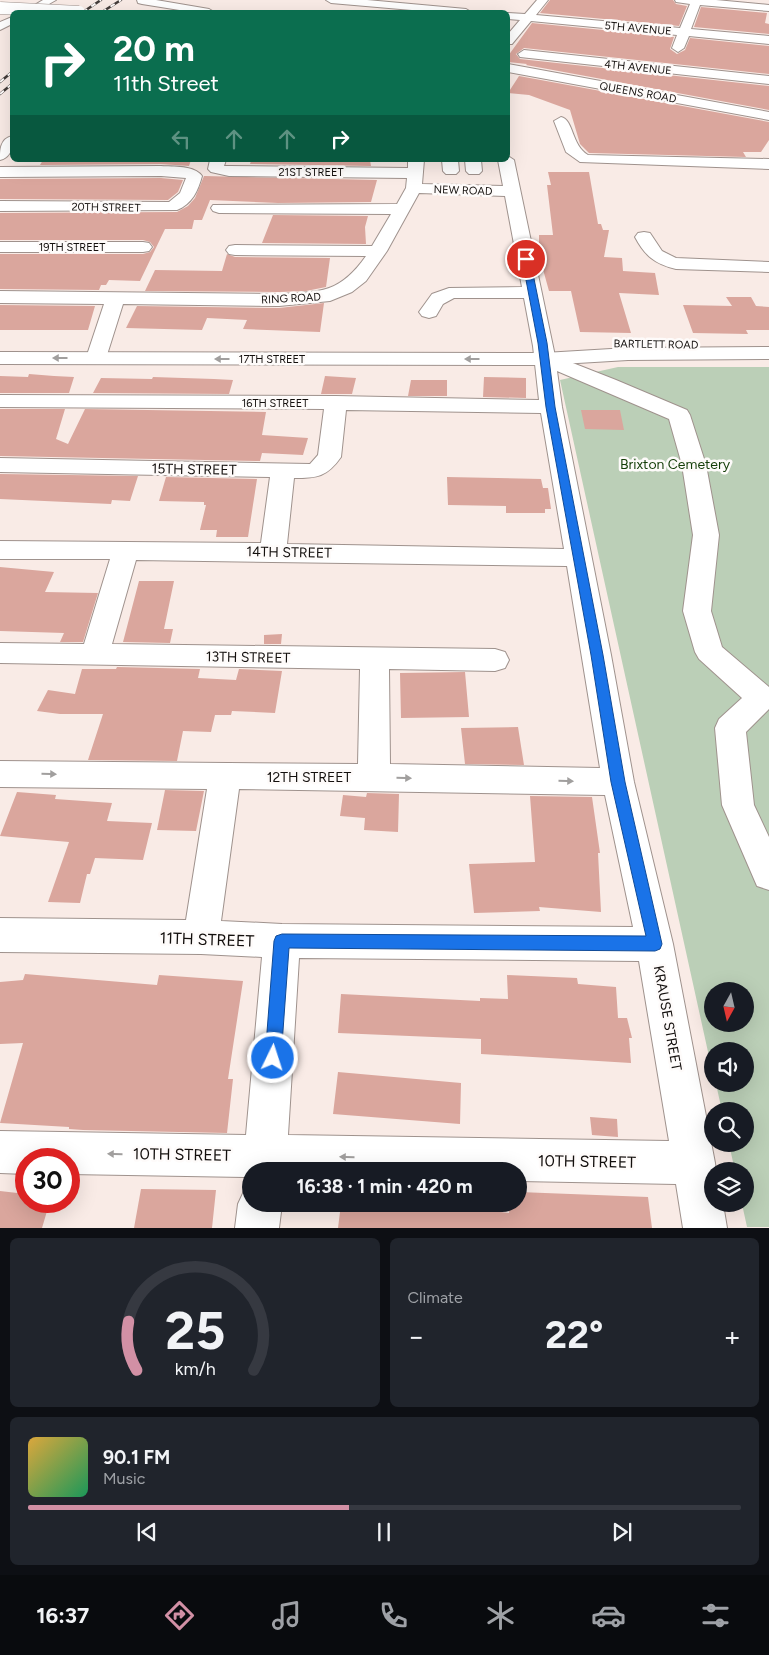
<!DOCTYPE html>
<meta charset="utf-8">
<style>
:root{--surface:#171b24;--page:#20242c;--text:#f1f3f6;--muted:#9ea1a6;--line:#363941;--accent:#d290a5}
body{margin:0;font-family:Figtree,sans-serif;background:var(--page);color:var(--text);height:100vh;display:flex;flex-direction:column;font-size:19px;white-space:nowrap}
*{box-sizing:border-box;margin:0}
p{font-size:16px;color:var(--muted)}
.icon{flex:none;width:28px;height:28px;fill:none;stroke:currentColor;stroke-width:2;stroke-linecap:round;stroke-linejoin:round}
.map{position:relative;height:1228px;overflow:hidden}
.side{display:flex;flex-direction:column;gap:10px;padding:10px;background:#0d0f14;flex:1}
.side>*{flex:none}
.top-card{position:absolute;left:10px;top:10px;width:500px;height:152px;border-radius:8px;box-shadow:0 5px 20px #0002;background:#0b6e4f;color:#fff;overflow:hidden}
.needle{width:32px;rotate:188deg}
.controls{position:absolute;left:704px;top:982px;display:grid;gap:10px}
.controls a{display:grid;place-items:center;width:50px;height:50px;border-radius:50%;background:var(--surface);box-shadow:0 5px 20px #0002;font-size:25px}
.speed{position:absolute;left:15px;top:1148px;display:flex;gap:10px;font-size:25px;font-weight:700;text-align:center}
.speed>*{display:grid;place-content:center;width:65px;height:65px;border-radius:50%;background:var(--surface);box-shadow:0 5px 20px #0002;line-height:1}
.speed .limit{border:8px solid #d22;background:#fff;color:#111}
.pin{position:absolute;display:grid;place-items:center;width:42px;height:42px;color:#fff;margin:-21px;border:2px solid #fff;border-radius:50%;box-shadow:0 1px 5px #0007}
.me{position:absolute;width:55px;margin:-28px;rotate:4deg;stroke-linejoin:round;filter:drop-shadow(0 0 4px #0008)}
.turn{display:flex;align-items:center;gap:18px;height:105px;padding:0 20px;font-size:22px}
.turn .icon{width:65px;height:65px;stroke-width:2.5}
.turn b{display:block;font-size:35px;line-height:42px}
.lanes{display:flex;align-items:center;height:48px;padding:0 20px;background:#0003;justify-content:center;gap:25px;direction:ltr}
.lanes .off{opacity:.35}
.big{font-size:38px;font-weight:700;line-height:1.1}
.side .card{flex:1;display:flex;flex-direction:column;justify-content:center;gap:8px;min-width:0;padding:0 18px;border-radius:8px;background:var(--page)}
.side .dial{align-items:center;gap:0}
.dial svg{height:130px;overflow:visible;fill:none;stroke:var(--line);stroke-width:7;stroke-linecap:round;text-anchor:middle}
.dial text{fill:var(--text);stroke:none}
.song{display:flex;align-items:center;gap:15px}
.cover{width:60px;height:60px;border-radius:8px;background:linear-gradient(135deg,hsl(40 70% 55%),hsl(150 70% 35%))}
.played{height:5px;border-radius:2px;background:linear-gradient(90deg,var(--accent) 45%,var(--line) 45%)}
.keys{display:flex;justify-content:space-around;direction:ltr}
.heat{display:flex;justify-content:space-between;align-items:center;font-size:28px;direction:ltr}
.side .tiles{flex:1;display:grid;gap:10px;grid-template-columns:1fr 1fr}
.card:last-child{grid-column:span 2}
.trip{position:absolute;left:242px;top:1162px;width:285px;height:50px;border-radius:25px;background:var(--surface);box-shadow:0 5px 20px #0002;font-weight:700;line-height:50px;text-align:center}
.tab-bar{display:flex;height:80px;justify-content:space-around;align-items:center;background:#090b0e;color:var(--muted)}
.tab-bar .icon{width:35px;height:35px}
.tab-bar .active{color:var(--accent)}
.tab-bar b{font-size:22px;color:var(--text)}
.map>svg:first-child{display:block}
.green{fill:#bbcfb7;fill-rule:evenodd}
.building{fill:#daa69d}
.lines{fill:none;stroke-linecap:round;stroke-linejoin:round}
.minor-casing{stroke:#9f928d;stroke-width:2}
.major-casing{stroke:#9f928d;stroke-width:2}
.minor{fill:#fff;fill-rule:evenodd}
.major{fill:#fff;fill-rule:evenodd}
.rail-casing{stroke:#433c3a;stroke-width:2.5}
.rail{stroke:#fefbfa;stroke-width:2;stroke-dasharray:5;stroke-linecap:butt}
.minor-bridge-casing{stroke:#9f928d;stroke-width:13;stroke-linecap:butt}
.minor-bridge{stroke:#fff;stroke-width:12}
.oneway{fill:#a19f9e}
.route{fill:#1a73e8;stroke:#114b97}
.labels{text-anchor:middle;stroke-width:5;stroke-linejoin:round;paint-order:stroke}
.far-street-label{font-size:11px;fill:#130f0d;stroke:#fefbfa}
.park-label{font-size:14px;fill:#133d07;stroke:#fefbfa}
.street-label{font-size:14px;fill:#130f0d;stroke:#fefbfa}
.near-street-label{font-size:16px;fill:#130f0d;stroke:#fefbfa}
</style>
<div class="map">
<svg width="769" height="1228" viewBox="0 0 769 1228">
<rect width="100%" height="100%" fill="#f9ebe6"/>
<path class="green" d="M618 367H769V1227H747L742 1204H745V1171H735L729 1144H745V1111H722L716 1084H745V1051H712V1070L560 380ZM712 991H745V1024H712Z"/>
<path class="building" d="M550 0H673L676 4 687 6 679 26 540 13Z
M701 7 767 13 765 23 769 24V34L694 27Z
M532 23 674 37 670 49 677 54 685 50 690 38 769 46V74L524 48 516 54 520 59 769 86V110L526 65 527 64 508 62V56Z
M519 76 769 122V140L761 152H743L746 157 589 153 580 144 570 110 529 95 508 93Z
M43 160H191L189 166 161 164 40 165Z
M262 160H370L371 166 250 164 251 161Z
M548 172H589L598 224H601L603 230H609L604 257 622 258 623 271 655 273 659 295 619 293 631 333 580 332 571 291H549L539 255V235H553L547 185H551Z
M204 176 377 180 371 202 278 203 210 200 202 220H194L192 229H165L140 281 109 280 106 285H101L99 290 0 289V254H143L150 252 154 247 150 242 143 240H0V213L177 212 188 206 195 198Z
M161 178 183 180 178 192 168 200 0 199V179Z
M273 215 368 216 365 227 366 244 262 243Z
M227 254 235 257 330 258 326 287 306 291 279 292 145 291 155 270 222 271Z
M726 297H751L756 306 769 307V330H746L748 334 693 333 683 305 732 306Z
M324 303 320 332 243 329 247 320 207 318 202 330 126 328 137 306 279 308Z
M0 305 95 306 88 330H0Z
M29 374 54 376 74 377 69 393H0V376L28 377Z
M325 376 356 378 352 394H321Z
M153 377 214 379 233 380 229 394 93 393 101 378 152 379Z
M484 377 526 378V398L483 397Z
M411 380H447V396H408Z
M0 409H65L56 439 68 444 85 409 266 412 262 435 308 438 303 455 262 453 260 461 0 456Z
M581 410H620L624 430 585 429Z
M0 474 138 476 130 501 112 500 111 504 0 499Z
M166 477 257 479 248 537H216L217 530H200L206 505H204V502L159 501Z
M447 477 541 479 543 488H548L551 509H545V513H506V506L448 505Z
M0 567 54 572 45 592 98 593 83 642H60L64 633 0 631Z
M139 581H174L164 629H173L170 643 123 642Z
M282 634 281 644H264V635Z
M117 667 200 669 198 678 236 680 239 669 282 671 275 713 232 711 231 715H215L211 732 183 731 177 761 88 760 103 714H60L37 711 48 690 75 694 82 669H116Z
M465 672 469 717 401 718 400 673Z
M518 727 524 765 465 764 461 728Z
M165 790 204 791 196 831 157 830Z
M17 792 56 795 55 799 112 803 107 821 152 823 143 860 95 858 90 874H87L80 903 48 902 69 842 0 836Z
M367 793 399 794 398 832 364 830 365 818 340 816 343 795 366 797Z
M530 796 592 797 600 853H598L601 912 539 907 540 911 474 913 469 864 535 862Z
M25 974 157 985 159 975 243 981 228 1079H233L227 1133 83 1130 69 1129V1127L0 1123 23 1043 0 1044V982L23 980Z
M507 975 577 978 578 984 616 987 618 1018H627L632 1038H629L631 1063 481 1054V1039L338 1033 341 994 480 1001V998L508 999Z
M338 1072 461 1083 460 1124 333 1114Z
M590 1117 617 1119 618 1137 592 1135Z
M141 1189 216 1190 212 1228H134Z
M0 1191 26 1194V1201H50L42 1228H0Z
M519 1192 648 1197 652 1228H338L341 1204H435L509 1213 508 1204H519Z"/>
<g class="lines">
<defs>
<path id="minor" d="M43 0H56L35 12H23Z
M137 0H156L209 9 214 12H192L142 4 138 3Z
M326 0H367L466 9 471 12H435L331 3Z
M537 0H548L536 15 680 28 690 4 676 2 675 0H716L769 5V11L700 5 691 29 769 36V44L689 36 684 48 678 52 672 48 677 35 531 21 512 44H508V34L520 20 508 19V13L525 14Z
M12 17V24L0 30V22Z
M524 50 769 76V84L520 57 518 54Z
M508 64 769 112V120L508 72Z
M561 117C574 120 571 145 588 155L769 159V169L580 162 566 152 554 121Z
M12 136C13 146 12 157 0 160 0 150 0 139 12 136Z
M508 156 514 160 555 356 616 380 687 410 690 415 706 465 719 535 711 611 722 647 769 687V709L746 732 754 805 769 837V890L757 886 722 805 715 728 719 719 742 698 699 659 695 652 683 611 693 535 682 465 669 419 557 371 562 407 611 655 634 782 673 944 715 1163 716 1171H712V1204H723L727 1228H683L676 1184 519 1181V1171H251V1204H282L279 1228H235L238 1204 245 1189 250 1186 245 1177 69 1174V1159H26V1174L0 1173V1131L246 1135 262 957 201 954 0 952V918L186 920 207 789 0 787V761L358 764 360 669 0 663V643L84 644 110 559H0V541L261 543 270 477 0 472V458L310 464 318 455 324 409 0 407V395L336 396 539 400 533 346 524 298H454L443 304 436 316 429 318 422 316 419 312 432 294 449 288 522 287 505 196 419 193 387 251 366 281 352 292 330 301 279 306 123 304 106 358 103 362 96 364 89 362 86 358 104 304 0 303V291L279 294C321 292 340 293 366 256L235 255 229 254 226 250 229 246 235 245 372 246 391 214 219 213 213 211 211 208 213 205 397 204 406 188 407 178 229 176 211 172 208 169 210 160H226L224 166H229L408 168V160H424L422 184 503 186 498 160H508ZM346 410 541 413 564 549 287 544 294 478C317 478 327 477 341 457ZM136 560 567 566 600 768 390 764 389 669 495 671 505 668 509 660 505 652 495 649 112 644ZM239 789 605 795 633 927 282 924 221 921ZM299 958 639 961 669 1141 288 1135Z
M442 160H458L459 171 456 174H446L443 171Z
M465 160H481L482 171 479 174H469L466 171Z
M161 166C173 167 194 165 202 176 198 191 192 204 177 210L0 211V201L169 202 180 193 186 178 161 176 0 177V167Z
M644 232 650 233 662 251 676 258 769 262V272L676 269C655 264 645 256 635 237L638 233Z
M0 242H143L149 243 152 247 149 251 143 252H0Z"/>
<path id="major" d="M769 347V359L628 360 544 365 0 364V352L544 353 628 348Z"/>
</defs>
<use href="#minor" class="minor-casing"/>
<use href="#major" class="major-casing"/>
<use href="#minor" class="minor"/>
<use href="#major" class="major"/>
<defs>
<path id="rail" d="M83 12 101 0
M102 12 121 0
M0 82 12 72
M0 94 12 84"/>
</defs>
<use href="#rail" class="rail-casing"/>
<use href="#rail" class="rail"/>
<defs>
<path id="minor-bridge" d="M0 8 79 12"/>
</defs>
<use href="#minor-bridge" class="minor-bridge-casing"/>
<use href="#minor-bridge" class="minor-bridge"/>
</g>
<defs><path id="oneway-solid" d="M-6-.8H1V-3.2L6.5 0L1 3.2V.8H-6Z" transform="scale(1.25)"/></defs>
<g class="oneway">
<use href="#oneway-solid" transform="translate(60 358) rotate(-180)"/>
<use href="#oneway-solid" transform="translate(222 359) rotate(-180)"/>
<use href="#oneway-solid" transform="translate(472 359) rotate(-180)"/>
<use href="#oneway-solid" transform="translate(49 774) rotate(1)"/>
<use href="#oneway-solid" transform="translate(404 778) rotate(1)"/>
<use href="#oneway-solid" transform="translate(566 781) rotate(1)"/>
<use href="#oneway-solid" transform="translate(115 1154) rotate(-179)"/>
<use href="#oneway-solid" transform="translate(347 1157) rotate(-179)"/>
</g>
<path class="route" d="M526 257 530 259 547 343 555 407 603 655 625 782 662 944 660 949 655 951 289 948 281 1058 279 1064 273 1066 267 1064 265 1058 274 941 276 936 282 934 646 936 611 782 591 655 546 407 538 343 522 259Z"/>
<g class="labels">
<g class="far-street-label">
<text transform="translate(638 28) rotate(5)" y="4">5TH AVENUE</text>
<text transform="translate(638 67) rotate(6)" y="4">4TH AVENUE</text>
<text transform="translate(638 92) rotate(10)" y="4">QUEENS ROAD</text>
<text x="311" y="176">21ST STREET</text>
<text transform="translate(463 190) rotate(2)" y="4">NEW ROAD</text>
<text transform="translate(106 207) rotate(1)" y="4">20TH STREET</text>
<text x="72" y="251">19TH STREET</text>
<text transform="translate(291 298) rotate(-3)" y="4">RING ROAD</text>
<text transform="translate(656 344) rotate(1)" y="4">BARTLETT ROAD</text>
<text x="272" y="363">17TH STREET</text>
<text x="275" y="407">16TH STREET</text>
</g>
<g class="park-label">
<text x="675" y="469">Brixton Cemetery</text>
</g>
<g class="street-label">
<text transform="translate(194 469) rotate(1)" y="5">15TH STREET</text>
<text transform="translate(289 552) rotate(1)" y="5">14TH STREET</text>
<text transform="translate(248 657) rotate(1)" y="5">13TH STREET</text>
<text x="309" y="782">12TH STREET</text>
<text transform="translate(668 1018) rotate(80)" y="5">KRAUSE STREET</text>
</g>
<g class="near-street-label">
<text transform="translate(207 939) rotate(2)" y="6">11TH STREET</text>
<text transform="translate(182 1154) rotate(1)" y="6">10TH STREET</text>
<text transform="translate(587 1161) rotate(1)" y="6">10TH STREET</text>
</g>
</g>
</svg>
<div class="controls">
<a><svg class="needle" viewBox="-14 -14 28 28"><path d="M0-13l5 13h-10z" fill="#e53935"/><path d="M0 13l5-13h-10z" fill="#9ea1a6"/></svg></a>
<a><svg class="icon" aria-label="sound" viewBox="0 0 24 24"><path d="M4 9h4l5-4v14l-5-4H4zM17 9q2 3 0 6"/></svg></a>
<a><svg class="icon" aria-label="search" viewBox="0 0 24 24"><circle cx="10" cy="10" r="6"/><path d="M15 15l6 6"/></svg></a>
<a><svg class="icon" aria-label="layers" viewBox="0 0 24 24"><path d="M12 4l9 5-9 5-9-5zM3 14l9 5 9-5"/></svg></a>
</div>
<div class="speed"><div class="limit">30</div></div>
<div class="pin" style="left:526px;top:259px;background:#d93025"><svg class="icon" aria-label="arrive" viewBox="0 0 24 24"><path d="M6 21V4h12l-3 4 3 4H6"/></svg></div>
<svg class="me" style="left:273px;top:1058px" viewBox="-20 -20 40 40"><circle r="17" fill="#1a73e8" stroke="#fff" stroke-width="3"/><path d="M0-11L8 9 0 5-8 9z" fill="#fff"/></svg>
<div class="trip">16:38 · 1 min · 420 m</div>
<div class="top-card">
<div class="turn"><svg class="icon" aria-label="right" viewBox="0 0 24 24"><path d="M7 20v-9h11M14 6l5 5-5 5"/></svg><div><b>20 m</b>11th Street</div></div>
<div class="lanes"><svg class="icon off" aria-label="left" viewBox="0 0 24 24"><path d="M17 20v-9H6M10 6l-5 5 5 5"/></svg><svg class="icon off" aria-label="ahead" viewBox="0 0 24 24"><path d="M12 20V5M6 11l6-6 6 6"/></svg><svg class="icon off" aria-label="ahead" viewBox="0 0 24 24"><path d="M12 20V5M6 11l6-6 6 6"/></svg><svg class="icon" aria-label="right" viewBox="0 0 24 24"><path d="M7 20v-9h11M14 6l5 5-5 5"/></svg></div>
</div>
</div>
<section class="side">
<div class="tiles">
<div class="card dial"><svg viewBox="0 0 100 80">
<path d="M14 69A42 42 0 1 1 86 69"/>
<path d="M14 69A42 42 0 0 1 9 39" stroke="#d290a5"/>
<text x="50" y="56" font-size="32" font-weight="700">25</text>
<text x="50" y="72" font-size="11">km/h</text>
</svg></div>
<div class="card"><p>Climate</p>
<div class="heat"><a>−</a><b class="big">22°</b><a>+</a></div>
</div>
<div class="card">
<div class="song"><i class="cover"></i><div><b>90.1 FM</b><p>Music</p></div></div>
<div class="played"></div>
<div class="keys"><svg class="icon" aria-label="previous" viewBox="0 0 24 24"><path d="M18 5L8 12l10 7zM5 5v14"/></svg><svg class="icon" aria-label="pause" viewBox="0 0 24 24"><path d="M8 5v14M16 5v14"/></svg><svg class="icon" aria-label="next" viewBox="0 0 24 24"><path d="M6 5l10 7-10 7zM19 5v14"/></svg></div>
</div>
</div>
</section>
<nav class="tab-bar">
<b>16:37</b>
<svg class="icon active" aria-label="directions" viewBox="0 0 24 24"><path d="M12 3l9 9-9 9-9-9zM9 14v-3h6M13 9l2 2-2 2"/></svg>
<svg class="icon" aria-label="music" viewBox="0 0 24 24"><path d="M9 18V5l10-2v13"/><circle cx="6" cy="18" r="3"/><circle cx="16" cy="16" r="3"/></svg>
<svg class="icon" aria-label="phone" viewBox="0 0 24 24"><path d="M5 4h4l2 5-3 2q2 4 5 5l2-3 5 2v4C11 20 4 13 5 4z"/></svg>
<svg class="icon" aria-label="climate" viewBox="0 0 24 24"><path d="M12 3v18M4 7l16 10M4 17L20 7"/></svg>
<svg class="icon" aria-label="car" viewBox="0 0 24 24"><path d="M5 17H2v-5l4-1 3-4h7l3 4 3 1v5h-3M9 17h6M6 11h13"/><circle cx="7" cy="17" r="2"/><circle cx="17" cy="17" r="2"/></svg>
<svg class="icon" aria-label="filters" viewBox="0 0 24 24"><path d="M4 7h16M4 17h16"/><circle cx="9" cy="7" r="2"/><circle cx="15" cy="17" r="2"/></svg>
</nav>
